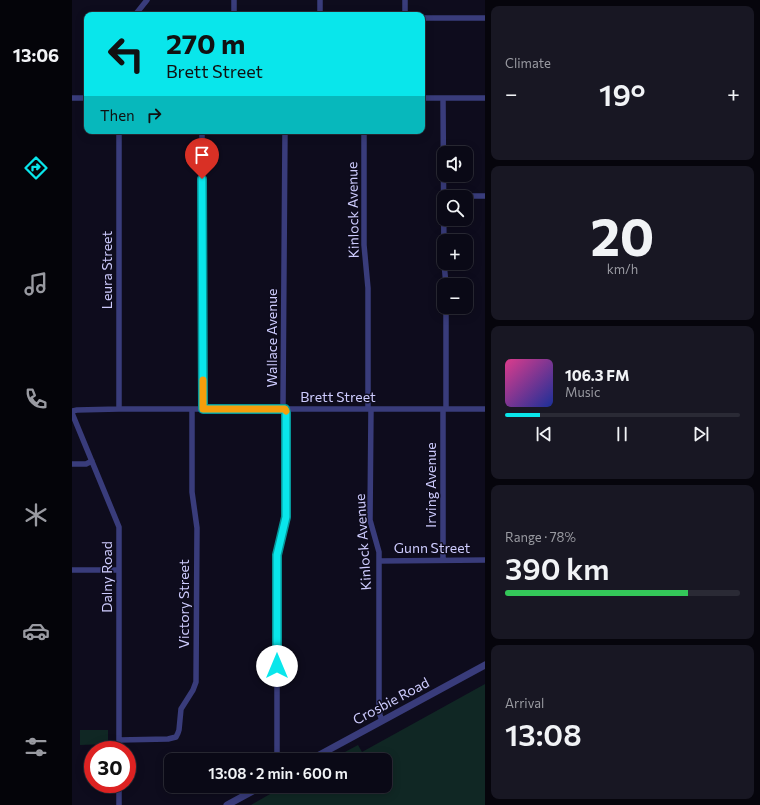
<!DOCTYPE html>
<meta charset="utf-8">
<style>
:root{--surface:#0a0916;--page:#181723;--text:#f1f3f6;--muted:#999aa1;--line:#2a2a35;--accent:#09e6eb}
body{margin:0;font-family:Commissioner,sans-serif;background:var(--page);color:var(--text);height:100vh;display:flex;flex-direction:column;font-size:15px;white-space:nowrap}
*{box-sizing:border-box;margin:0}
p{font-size:13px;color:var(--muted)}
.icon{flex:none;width:22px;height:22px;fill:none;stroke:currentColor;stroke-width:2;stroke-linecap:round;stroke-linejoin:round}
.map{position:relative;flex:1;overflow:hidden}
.details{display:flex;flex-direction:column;gap:6px;padding:6px;background:#06050c;width:275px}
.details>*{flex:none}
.banner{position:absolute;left:12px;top:12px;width:341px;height:122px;border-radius:8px;box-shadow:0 2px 10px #0003,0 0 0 1px var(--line);background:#09e6eb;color:#111;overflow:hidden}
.tools{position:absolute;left:365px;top:146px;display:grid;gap:8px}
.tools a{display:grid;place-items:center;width:36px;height:36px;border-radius:8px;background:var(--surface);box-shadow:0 2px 10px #0003,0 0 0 1px var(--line);font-size:20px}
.speed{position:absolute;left:12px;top:741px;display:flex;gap:8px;font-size:20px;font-weight:700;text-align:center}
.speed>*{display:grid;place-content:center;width:52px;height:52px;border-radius:50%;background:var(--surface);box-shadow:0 2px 10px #0003,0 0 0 1px var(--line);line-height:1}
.speed .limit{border:6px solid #d22;background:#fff;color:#111}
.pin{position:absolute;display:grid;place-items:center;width:34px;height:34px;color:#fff;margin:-41px -17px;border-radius:50% 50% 50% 0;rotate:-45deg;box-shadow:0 0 4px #0007}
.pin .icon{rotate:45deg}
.me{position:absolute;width:44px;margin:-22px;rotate:0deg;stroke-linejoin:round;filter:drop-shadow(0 0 3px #0008)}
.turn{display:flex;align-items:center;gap:14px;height:84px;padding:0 16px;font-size:18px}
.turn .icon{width:52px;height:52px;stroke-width:2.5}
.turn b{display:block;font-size:28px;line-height:34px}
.then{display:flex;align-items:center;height:38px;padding:0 16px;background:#0003;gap:8px;font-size:15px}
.big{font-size:30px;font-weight:600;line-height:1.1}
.details .tile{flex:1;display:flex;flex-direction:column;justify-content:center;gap:6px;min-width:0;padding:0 14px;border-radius:8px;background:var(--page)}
.details .dial{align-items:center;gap:0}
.dial b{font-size:52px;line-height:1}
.song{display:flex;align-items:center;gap:12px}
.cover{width:48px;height:48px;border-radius:6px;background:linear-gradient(135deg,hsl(330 70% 55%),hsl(230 70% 35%))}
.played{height:4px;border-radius:2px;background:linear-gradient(90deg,var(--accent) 15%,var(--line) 15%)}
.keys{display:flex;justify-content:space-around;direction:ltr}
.heat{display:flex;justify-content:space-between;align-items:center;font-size:22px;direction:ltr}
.charge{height:6px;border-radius:3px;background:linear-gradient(90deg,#34c759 78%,var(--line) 0)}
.trip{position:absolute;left:92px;top:753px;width:228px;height:40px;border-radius:8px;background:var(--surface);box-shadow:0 2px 10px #0003,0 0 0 1px var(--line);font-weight:600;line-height:40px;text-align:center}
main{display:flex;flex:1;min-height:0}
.dock{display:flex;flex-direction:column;width:72px;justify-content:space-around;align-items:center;background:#040409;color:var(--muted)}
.dock .icon{width:28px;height:28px}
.dock .current{color:var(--accent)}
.dock b{font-size:18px;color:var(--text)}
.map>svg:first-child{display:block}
.green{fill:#102724}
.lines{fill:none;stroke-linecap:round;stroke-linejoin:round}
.minor{stroke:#393c7b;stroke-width:5.5}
.tertiary{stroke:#393c7b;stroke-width:7}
.route-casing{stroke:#069699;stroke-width:10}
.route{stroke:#09e6eb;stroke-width:7}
.slow{stroke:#f59e0b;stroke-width:7}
.labels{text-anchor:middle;stroke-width:3;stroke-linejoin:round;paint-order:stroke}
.street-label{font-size:14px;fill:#cdcbfd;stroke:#0e0c1d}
</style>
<main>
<nav class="dock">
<b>13:06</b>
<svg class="icon current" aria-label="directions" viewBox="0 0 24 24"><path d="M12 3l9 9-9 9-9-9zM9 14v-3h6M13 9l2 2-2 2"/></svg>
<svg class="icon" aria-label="music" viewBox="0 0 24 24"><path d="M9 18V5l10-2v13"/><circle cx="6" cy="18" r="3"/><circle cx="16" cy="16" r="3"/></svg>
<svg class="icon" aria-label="phone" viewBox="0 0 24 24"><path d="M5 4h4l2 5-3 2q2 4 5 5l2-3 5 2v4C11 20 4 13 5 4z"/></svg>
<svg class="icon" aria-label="climate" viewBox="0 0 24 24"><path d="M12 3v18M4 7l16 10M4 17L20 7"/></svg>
<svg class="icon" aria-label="car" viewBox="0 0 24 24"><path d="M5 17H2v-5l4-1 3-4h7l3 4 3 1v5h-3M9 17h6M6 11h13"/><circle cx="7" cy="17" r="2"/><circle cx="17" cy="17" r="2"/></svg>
<svg class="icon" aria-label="filters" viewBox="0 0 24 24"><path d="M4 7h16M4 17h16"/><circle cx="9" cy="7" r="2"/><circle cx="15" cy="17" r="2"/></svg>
</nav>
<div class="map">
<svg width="413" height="805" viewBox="0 0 413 805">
<rect width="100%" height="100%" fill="#0e0c1d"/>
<path class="green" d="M413 684V805H179L212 786H313V760H258L286 745 290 752Z
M8 730H36V744L8 745Z"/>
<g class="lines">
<path class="minor" d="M162 0V15
M248 0V15
M333 0V15
M63 15 75 0
M350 18H413
M0 98H15
M350 98H413
M371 98 372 259
M47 131V409
M130 131 131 409
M292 131V245L296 288V409
M372 196H413
M372 263 374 285
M299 409 298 520 307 552V709L308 715 310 721
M371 409V560
M374 409V307
M0 411 5 410 47 409H413
M0 413 47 527V750
M0 464H14L20 461
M307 561 413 560
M0 570H47
M47 740 96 739 104 737 106 733 107 730 109 709 121 690 124 682 125 528 120 492V409
M205 760V555L214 517V413L211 405V403L213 131
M47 784V805"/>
<path class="tertiary" d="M238 760 413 665
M155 805 190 786"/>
</g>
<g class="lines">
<defs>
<path id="route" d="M130 179 131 409H213L214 413V517L205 555V666"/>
</defs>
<use href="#route" class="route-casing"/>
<use href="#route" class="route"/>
<path class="slow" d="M131 380V409H213L214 411"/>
</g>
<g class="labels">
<g class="street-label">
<text transform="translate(281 210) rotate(-91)" y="5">Kinlock Avenue</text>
<text transform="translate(35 270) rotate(-90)" y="5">Leura Street</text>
<text transform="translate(200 338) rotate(-90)" y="5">Wallace Avenue</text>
<text x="266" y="402">Brett Street</text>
<text transform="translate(359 485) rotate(-90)" y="5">Irving Avenue</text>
<text transform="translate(291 542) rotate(-94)" y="5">Kinlock Avenue</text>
<text x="360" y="553">Gunn Street</text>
<text transform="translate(35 577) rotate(-90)" y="5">Dalny Road</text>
<text transform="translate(112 604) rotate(-90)" y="5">Victory Street</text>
<text transform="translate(319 701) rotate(-28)" y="5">Crosbie Road</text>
</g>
</g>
</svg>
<div class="tools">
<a><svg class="icon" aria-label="sound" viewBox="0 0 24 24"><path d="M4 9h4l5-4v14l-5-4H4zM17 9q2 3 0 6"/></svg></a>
<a><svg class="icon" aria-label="search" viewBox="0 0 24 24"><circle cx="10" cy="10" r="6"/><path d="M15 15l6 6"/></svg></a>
<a>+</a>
<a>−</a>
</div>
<div class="speed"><div class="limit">30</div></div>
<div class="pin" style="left:130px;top:179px;background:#d93025"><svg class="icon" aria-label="arrive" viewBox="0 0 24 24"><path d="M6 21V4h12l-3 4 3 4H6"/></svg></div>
<svg class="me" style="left:205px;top:666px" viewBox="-20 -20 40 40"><circle r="19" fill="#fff"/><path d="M0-13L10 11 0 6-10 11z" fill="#09e6eb"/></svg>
<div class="trip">13:08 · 2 min · 600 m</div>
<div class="banner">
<div class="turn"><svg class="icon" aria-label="left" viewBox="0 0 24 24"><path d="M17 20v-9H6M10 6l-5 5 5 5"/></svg><div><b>270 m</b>Brett Street</div></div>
<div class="then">Then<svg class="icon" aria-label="right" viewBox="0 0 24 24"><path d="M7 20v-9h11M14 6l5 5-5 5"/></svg></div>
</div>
</div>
<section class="details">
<div class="tile"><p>Climate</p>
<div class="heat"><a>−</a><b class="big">19°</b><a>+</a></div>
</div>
<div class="tile dial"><b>20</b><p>km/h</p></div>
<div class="tile">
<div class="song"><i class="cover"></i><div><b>106.3 FM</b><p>Music</p></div></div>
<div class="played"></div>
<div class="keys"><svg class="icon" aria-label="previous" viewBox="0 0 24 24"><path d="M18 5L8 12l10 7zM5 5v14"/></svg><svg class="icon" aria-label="pause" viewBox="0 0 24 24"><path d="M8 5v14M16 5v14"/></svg><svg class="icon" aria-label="next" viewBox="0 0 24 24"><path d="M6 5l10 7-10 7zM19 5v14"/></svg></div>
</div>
<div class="tile"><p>Range · 78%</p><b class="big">390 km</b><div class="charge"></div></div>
<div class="tile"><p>Arrival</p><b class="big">13:08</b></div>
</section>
</main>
